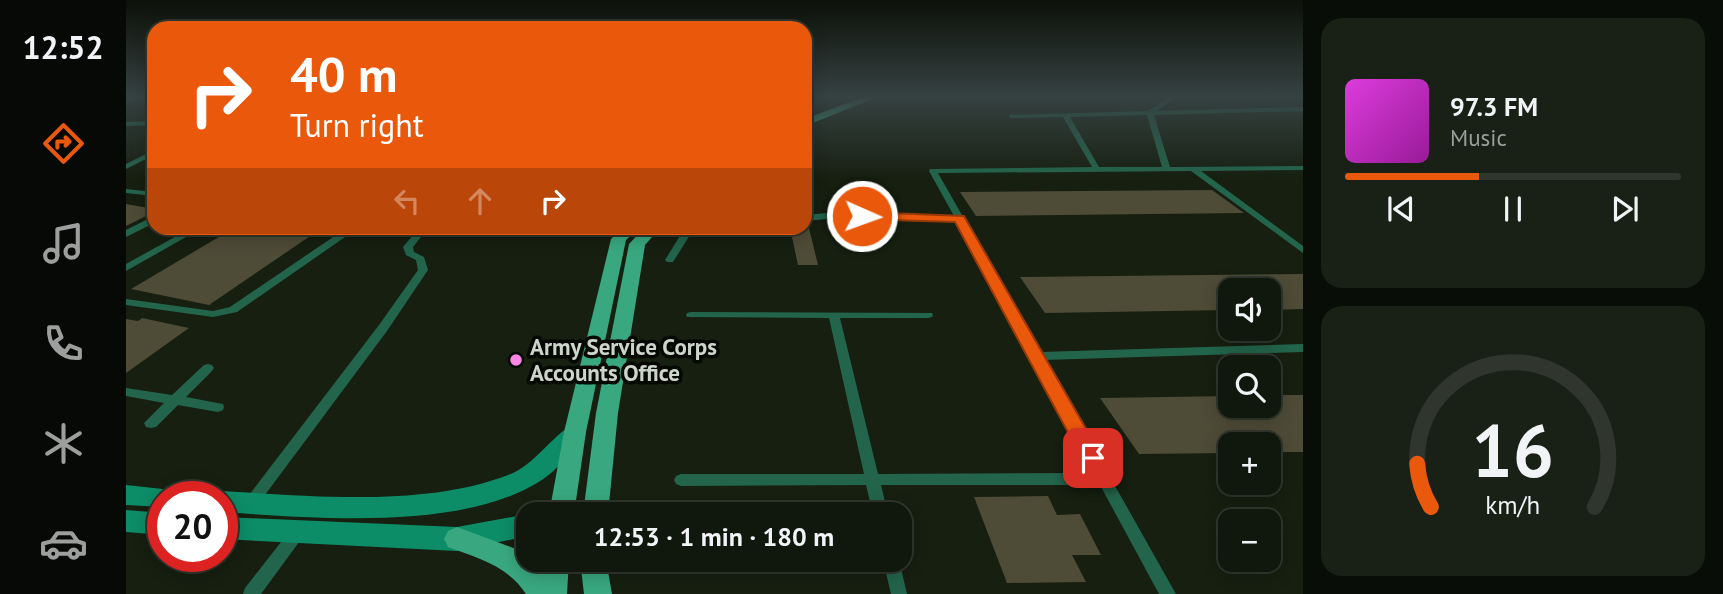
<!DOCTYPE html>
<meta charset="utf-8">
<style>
:root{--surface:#10170c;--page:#192015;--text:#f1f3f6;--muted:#9c9f9d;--line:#30362d;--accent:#ea580c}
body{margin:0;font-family:"PT Sans",sans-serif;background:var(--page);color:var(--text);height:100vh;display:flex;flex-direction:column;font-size:26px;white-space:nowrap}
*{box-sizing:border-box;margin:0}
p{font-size:23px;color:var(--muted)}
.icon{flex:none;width:38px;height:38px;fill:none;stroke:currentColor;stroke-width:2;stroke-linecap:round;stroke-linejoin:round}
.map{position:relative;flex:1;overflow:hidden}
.drawer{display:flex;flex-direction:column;gap:18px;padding:18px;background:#090d07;width:420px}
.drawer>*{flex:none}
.banner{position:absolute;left:21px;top:21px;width:665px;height:214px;border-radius:21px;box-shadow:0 4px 18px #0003,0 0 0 2px var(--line);background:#ea580c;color:#fff;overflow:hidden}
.buttons{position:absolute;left:1092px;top:278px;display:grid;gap:14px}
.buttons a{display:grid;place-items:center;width:63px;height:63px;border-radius:14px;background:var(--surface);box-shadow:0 4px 18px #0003,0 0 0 2px var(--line);font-size:35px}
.speed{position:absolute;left:21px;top:481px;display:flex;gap:14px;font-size:35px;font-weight:700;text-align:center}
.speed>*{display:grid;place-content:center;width:91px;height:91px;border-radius:50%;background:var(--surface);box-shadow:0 4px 18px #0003,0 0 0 2px var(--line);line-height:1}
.speed .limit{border:10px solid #d22;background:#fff;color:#111}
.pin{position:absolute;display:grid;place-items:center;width:60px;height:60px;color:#fff;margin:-30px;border-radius:14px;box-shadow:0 4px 10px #0006}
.me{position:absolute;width:77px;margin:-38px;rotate:92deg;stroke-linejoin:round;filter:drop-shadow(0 0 5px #0008)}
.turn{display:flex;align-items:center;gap:24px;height:147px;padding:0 28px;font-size:32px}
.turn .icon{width:91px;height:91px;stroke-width:2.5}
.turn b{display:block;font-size:49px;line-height:60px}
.lanes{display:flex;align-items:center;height:66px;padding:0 28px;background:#0003;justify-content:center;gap:35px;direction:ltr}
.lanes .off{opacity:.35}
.drawer .card{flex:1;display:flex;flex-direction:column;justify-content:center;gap:10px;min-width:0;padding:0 24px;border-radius:21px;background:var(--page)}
.drawer .dial{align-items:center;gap:0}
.dial svg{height:182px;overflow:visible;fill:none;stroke:var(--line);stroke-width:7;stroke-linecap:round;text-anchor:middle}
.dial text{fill:var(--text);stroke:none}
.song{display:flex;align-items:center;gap:21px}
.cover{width:84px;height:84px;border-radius:10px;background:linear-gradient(135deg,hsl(300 70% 55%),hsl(300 70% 35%))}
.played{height:7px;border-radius:4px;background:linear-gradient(90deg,var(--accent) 40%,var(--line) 40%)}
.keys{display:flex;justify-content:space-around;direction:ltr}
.trip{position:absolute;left:390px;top:502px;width:396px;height:70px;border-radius:21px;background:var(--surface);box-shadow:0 4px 18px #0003,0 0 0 2px var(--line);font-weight:700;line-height:70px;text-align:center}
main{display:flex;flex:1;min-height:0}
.dock{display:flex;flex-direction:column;width:126px;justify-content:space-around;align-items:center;background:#060905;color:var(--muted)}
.dock .icon{width:49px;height:49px}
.dock .active{color:var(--accent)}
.dock b{font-size:32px;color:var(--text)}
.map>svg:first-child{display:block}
.building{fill:#4e4b37}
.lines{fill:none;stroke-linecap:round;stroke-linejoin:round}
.lane{fill:#23644c;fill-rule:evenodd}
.secondary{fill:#0d8d67;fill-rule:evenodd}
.primary{fill:#39a881;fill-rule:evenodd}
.route{fill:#ea580c;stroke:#983908;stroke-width:2}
.poi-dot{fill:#fb86e5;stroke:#050803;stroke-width:2.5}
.labels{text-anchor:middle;stroke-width:7;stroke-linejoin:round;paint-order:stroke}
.poi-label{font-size:23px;font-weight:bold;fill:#cdd4ca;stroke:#050803;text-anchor:start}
</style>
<main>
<nav class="dock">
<b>12:52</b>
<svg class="icon active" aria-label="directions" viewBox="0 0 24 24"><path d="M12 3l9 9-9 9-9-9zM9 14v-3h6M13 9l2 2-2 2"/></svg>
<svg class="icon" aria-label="music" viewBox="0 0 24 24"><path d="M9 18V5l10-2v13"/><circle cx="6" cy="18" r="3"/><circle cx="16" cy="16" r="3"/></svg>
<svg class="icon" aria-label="phone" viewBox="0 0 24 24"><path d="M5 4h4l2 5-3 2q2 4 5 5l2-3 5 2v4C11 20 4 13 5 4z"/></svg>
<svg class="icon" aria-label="climate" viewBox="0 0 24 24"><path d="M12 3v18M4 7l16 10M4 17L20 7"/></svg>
<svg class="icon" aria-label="car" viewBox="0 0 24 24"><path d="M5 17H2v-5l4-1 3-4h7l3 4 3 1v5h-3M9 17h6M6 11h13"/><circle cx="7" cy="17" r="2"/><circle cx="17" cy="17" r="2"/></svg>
</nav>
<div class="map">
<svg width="1177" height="594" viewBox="0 0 1177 594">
<rect width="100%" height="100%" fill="#161f10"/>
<path class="building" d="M1086 190 1118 213 850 216 834 192Z
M0 204 28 209V212L0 226Z
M108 228H196L83 305 5 289Z
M664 228H683L692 265H672Z
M1177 274V309L1143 310V290H1104V310L919 313 894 277Z
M16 318 63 328 0 373V319L12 321Z
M1143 395H1177V452H1143V444H1104V453L1013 454 974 398 1104 396V406H1143Z
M922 496 931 515 954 514 975 555H946L960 582 881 583 848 497Z"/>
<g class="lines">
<path class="lane" d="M12 96H20L0 103V99Z
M689 96H697L679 103V99Z
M1045 96H1052L1031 111 1177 107V111L1028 115 1044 167 1177 166V170L1075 171 1177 246V253L1065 171 812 173 914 352 1177 344V352L918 360 1050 594H1033L974 485H755L762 514H747L740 485 555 486 550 484 548 480 550 476 555 474H738L703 318 561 317 560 315 561 313 565 312 806 313 807 315 806 317 802 318H714L752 474 967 473 831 222 711 218 679 221V215L711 212 828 216 803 171 804 169 966 167 937 117 885 118 883 117V115L1022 111ZM1021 115 1036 167H973L944 117Z
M28 121V125L0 126V122Z
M28 150V155L0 169V164Z
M0 189 28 192V196L0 193Z
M28 216V223L0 237V230Z
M65 228H76L0 271V264Z
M217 228H227L222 235 111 312 87 317 0 305V299L87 311 104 307 216 231Z
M293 228H302L287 247 288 252 298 257 302 270 261 331 130 507 125 509 120 507 118 503 120 499 253 325 292 270 290 260 280 255 277 247Z
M566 228H578L564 235 547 262H541L539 260 557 231Z
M82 364 86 365 88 368 86 371 60 397 97 404 98 407 97 410 92 412 52 405 30 427 25 428 20 427 18 423 38 403 0 396V388L46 395 78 365Z
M171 526 176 528 179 533 176 538 135 594H117L119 588 166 528Z
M757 560H773L781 594H765Z"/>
<path class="secondary" d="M449 424 457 427 460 433 457 439C443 456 429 472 411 483 331 531 187 518 96 512V497H86L96 491C186 496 302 508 387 473 411 462 430 431 449 424Z
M0 485 46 490 49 497H37V507L0 505Z
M0 510 37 513V535L0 532Z
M402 514V536L331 551 96 539V517L331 527Z"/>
<path class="primary" d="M740 96H754L679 126V119Z
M497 228H513L500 240 460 432 448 514H423L438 432 485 239Z
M518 228H534L519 245 492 413 482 514H457L470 413 503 244Z
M331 527 390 549 416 570 417 560H443L441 594H400C382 566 352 558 322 547L318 539 322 531Z
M454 560H480L486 594H458Z"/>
</g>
<linearGradient id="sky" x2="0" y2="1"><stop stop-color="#0c1109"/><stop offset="0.54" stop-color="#364242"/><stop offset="1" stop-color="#364242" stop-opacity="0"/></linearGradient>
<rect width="1177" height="179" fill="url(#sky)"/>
<path class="route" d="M736 212 838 216 974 453 977 458 974 464 967 467 959 464 829 222 731 219V213Z"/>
<circle class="poi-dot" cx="390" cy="360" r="7"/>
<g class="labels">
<g class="poi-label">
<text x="404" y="355">Army Service Corps<tspan x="404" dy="26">Accounts Office</tspan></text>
</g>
</g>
</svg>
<div class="buttons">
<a><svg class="icon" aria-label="sound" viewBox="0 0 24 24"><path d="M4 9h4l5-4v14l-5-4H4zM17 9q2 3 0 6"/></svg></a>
<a><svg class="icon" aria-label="search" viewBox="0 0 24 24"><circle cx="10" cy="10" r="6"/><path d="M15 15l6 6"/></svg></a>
<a>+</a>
<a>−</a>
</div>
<div class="speed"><div class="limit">20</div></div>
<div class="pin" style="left:967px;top:458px;background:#d93025"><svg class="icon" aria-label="arrive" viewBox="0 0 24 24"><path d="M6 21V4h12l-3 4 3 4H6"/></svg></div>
<svg class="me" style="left:736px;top:216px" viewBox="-20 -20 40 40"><circle r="17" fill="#ea580c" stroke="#fff" stroke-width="3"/><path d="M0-11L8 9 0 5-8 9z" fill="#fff"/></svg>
<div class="trip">12:53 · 1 min · 180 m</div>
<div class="banner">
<div class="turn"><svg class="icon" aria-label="right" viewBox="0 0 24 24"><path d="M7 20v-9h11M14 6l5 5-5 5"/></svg><div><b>40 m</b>Turn right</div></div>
<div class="lanes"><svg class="icon off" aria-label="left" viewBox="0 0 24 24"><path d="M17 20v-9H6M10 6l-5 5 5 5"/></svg><svg class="icon off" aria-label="ahead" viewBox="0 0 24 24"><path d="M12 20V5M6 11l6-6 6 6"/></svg><svg class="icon" aria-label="right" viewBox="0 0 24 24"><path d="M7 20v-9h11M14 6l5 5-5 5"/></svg></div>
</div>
</div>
<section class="drawer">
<div class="card">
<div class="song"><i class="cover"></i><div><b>97.3 FM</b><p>Music</p></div></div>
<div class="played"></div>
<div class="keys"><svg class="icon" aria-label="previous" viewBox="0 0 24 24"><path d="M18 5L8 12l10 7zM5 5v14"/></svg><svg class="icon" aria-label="pause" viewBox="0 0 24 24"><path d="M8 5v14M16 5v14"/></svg><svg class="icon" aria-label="next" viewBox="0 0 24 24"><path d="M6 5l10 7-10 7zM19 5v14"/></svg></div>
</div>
<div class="card dial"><svg viewBox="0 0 100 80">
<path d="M14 69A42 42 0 1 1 86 69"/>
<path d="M14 69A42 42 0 0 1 8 50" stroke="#ea580c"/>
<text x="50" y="56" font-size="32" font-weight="700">16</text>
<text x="50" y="72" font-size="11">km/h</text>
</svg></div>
</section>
</main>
